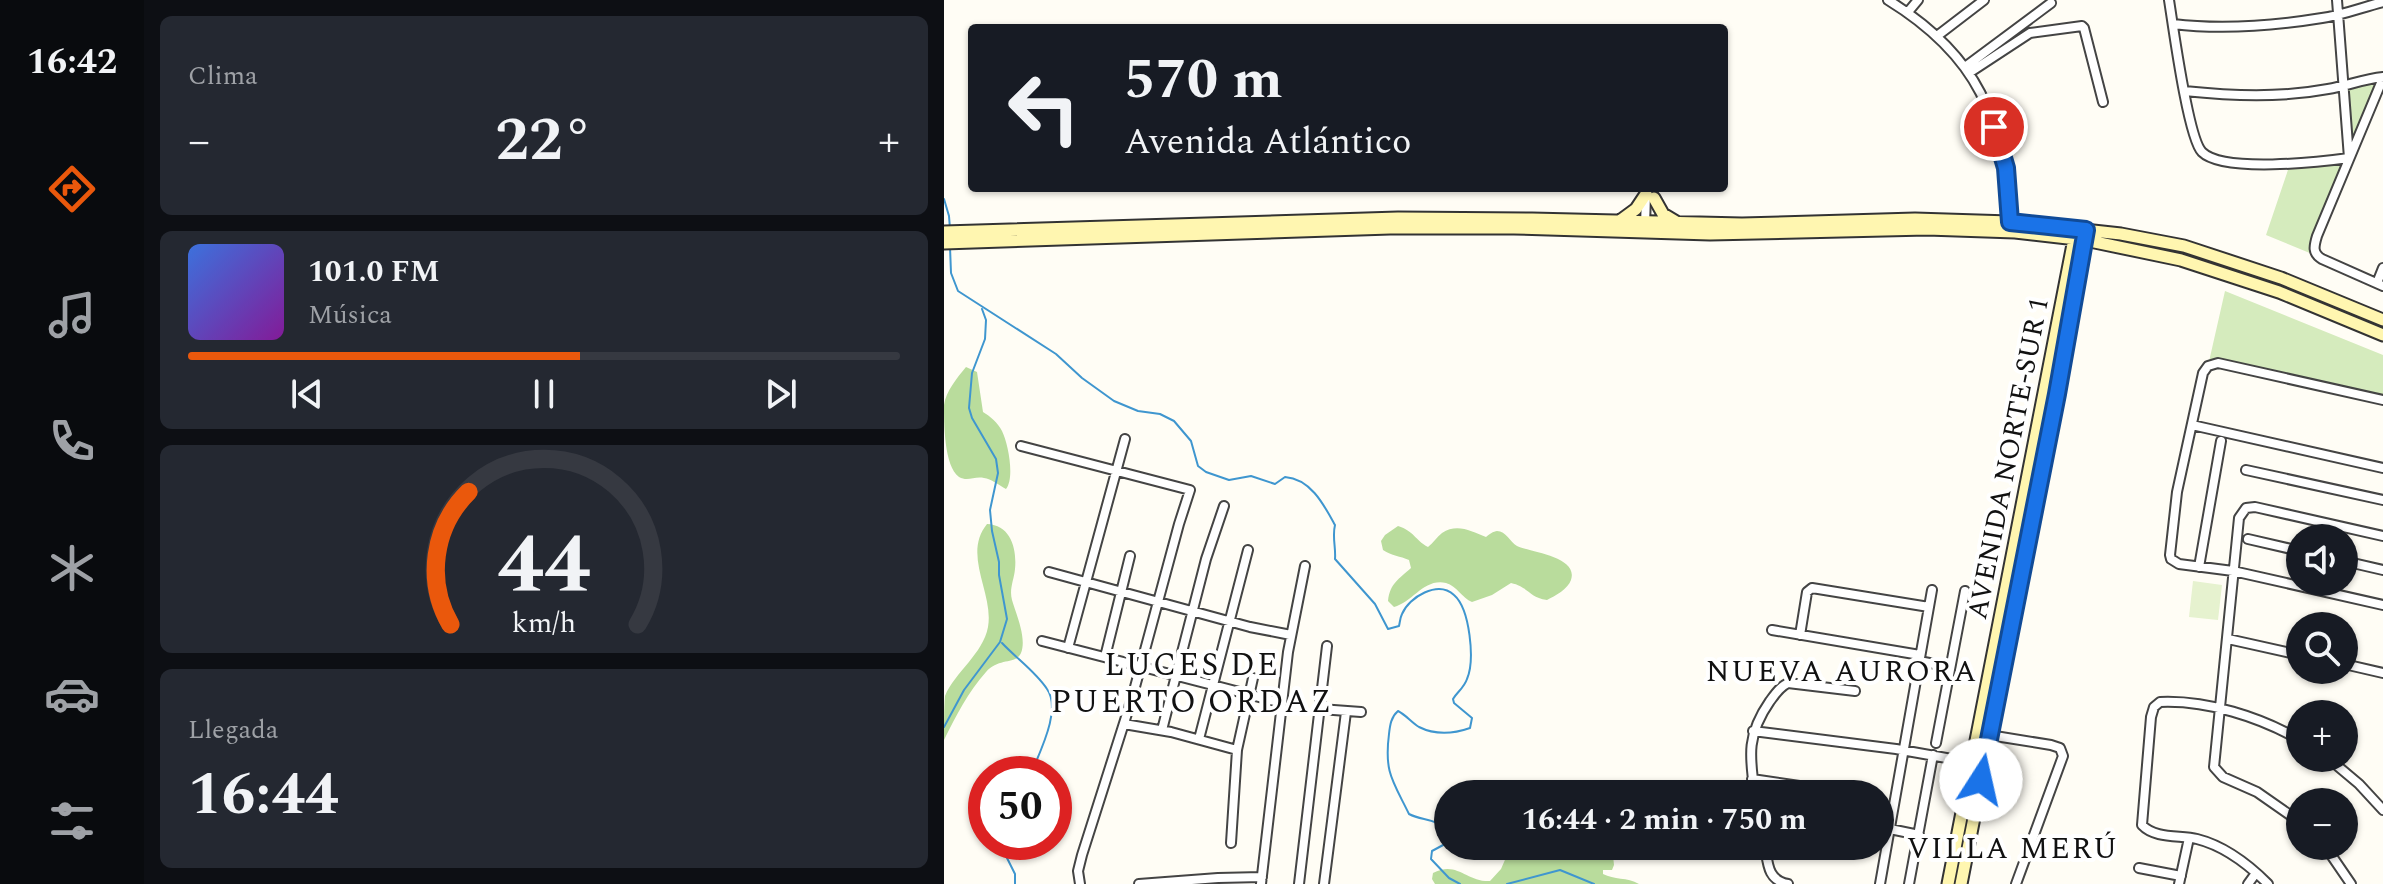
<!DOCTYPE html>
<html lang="es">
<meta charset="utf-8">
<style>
:root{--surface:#171b24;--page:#242831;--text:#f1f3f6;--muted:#9ea1a6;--line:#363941;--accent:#ea580c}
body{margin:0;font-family:Spectral,serif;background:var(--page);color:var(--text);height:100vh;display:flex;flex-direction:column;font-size:30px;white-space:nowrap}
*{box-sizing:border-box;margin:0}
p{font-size:26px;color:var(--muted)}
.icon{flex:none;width:44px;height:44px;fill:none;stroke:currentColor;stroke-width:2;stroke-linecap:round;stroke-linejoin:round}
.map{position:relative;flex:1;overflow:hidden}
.sheet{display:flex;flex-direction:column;gap:16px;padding:16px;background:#0d0f14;width:800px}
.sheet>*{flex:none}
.guide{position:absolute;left:24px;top:24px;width:760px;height:168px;border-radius:8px;box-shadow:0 2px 6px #0004;background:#171b24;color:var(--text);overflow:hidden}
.buttons{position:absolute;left:1342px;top:524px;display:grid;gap:16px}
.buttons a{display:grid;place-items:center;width:72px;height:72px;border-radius:50%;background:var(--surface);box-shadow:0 2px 6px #0004;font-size:40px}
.speed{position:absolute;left:24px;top:756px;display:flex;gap:16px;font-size:40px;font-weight:700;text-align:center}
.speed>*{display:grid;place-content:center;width:104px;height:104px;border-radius:50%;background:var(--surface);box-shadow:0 2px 6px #0004;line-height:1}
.speed .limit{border:12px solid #d22;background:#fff;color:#111}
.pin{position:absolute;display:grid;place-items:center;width:68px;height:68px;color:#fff;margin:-34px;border:4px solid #fff;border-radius:50%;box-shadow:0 2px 8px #0007}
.me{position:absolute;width:88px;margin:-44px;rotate:10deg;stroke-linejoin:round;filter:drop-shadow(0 0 6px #0008)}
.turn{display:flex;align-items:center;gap:28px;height:168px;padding:0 24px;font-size:36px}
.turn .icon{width:104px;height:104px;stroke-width:2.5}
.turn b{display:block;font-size:56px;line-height:68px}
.big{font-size:60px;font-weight:700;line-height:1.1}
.sheet .tile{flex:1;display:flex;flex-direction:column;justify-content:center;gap:12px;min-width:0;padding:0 28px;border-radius:12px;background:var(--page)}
.sheet .dial{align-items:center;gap:0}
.dial svg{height:208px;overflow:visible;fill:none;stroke:var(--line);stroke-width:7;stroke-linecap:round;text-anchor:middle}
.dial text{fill:var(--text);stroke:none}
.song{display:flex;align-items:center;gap:24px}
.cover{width:96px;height:96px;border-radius:12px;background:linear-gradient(135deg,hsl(220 70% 55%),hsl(290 70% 35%))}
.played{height:8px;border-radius:4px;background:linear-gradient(90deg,var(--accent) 55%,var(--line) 55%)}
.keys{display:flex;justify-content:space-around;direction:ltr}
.heat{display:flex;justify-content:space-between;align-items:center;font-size:44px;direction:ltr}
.trip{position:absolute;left:490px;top:780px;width:460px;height:80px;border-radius:40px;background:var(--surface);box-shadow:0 2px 6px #0004;font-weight:700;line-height:80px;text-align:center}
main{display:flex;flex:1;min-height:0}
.menu{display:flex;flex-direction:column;width:144px;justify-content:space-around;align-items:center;background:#090b0e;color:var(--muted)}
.menu .icon{width:56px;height:56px}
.menu .selected{color:var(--accent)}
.menu b{font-size:36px;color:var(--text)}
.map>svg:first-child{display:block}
.green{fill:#d5ebbd}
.forest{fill:#b9dc9c}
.pitch{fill:#e6f2cf}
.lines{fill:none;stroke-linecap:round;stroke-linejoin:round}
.stream{stroke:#3f96cf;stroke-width:2}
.minor-casing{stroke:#444;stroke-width:12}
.secondary-casing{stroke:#333;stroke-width:15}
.minor{stroke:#fff;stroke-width:8}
.secondary{stroke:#fff6b0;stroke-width:11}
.route-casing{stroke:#114b97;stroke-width:20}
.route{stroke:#1a73e8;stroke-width:14}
.labels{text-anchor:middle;stroke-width:8;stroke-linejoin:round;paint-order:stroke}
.street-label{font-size:28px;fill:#111;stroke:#fff}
.neighbourhood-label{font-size:30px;letter-spacing:2px;fill:#111;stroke:#fff}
.quarter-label{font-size:32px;letter-spacing:2px;fill:#111;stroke:#fff}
</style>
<main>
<nav class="menu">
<b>16:42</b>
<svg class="icon selected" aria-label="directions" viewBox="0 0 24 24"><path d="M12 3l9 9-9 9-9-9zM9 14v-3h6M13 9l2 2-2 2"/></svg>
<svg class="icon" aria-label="music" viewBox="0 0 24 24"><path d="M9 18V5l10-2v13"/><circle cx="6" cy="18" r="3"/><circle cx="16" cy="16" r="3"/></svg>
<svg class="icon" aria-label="phone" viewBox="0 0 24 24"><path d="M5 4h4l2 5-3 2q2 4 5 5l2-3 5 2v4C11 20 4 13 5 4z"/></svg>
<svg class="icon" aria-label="climate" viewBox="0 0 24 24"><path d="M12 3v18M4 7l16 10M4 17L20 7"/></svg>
<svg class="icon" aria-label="car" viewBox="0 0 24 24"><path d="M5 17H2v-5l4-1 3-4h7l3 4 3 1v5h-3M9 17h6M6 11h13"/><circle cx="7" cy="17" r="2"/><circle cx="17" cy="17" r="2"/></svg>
<svg class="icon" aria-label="filters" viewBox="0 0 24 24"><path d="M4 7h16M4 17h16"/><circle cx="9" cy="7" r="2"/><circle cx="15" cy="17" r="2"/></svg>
</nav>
<section class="sheet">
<div class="tile"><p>Clima</p>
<div class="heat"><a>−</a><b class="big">22°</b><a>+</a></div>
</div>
<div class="tile">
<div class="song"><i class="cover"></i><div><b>101.0 FM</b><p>Música</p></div></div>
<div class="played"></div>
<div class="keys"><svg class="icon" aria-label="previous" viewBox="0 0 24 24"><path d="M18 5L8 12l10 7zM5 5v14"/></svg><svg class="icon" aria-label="pause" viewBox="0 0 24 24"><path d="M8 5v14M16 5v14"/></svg><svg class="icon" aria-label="next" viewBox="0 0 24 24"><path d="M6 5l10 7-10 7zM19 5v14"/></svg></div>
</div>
<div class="tile dial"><svg viewBox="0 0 100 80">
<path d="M14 69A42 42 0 1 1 86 69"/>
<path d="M14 69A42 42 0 0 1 21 18" stroke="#ea580c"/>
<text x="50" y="56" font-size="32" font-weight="700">44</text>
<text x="50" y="72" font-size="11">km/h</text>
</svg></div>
<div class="tile"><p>Llegada</p><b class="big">16:44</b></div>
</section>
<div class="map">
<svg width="1439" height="884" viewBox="0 0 1439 884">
<rect width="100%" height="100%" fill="#fffdf5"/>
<path class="green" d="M1439 77 1373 236V256L1322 235 1346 164 1405 158 1401 85Z
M1281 291 1439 355V400L1274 363 1264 366Z"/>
<path class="forest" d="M22 367 33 372 39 412C46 416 54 423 58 431 64 443 71 478 62 489 55 485 47 479 40 478 30 476 24 482 15 477 0 466 0 423 0 405 2 391 13 378 22 367Z
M43 524C67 525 73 549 71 569 70 580 65 589 68 600 72 614 83 638 77 653 72 665 55 657 42 672 24 692 12 716 0 740 0 727 0 707 1 696 11 672 39 654 44 627 50 593 18 555 43 524Z
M454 526C470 531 471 540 484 547 489 543 493 537 498 533 513 523 527 531 542 537 544 535 550 531 553 531 562 531 566 542 573 546 584 552 635 556 627 580 624 589 611 596 603 600 584 597 585 587 567 583L548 595 528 602C518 598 513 586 502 583 480 578 469 602 450 607L444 601C446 583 455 579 467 568L465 560C456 556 448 556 439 550L437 541 441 535Z
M567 846H596V848L602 852 611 851 615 846H668L670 865 668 870H659V874C670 880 683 877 695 884H491L488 879 489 873C513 860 522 882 546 881L557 869Z"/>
<path class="pitch" d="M1249 581 1278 585 1274 620 1245 617Z"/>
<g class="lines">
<path class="stream" d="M0 199 5 216 6 229
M6 247 7 273 14 291 112 354 138 378 170 401 194 411 216 414 230 421 247 441 254 466 262 472 285 480 307 476 331 484 341 477C367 479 380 505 391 525 388 537 392 547 391 559L431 604 444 629 455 626C456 622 456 618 458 614 465 597 494 580 510 595 526 609 531 660 523 679 520 688 513 692 509 699L510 703 528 718 526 728C509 734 491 735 475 727 467 722 462 715 454 711 447 717 446 725 445 734 440 773 449 781 465 814 480 822 492 816 504 834
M58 643C72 658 92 672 103 689 118 710 95 753 87 774
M0 727 20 690 56 642 63 619 55 575V562L48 531 46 510 54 473 52 459 28 418 25 408 28 373 41 339 42 320 38 309
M504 836 501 844 488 851 487 859 505 878 516 884
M58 842 57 846 71 874V884
M563 884 616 870 650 884"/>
<defs>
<path id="minor" d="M944 0C1035 56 1059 118 1066 222
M1225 0C1229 25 1244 138 1258 152 1279 173 1376 162 1405 158L1393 0
M964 12 974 0
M1229 24C1278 30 1329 26 1378 18 1399 15 1419 7 1439 2
M993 36 1040 0
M1021 67 1107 3
M1025 73 1086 33 1138 26 1140 28 1159 102
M1439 78 1373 236C1370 246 1368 253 1378 259L1439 286
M1240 91C1289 96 1336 98 1384 89 1402 86 1420 79 1439 77
M701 226 702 194 705 188
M1433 283 1439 268
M1439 400 1274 363 1264 366 1259 373 1233 492 1226 555 1227 559 1235 564 1289 571 1439 605
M1248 425 1439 468
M77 446 246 490 235 524 188 698 138 855 134 871 136 884
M1302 470 1439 500
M1304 539 1356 551
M1400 561 1439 570
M1255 567 1277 441
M105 572 306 627 347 635
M828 630 976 655
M856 635 863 592 868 588 985 607
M1284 639 1356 655
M98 641 338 703
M124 648 181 439
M161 657 186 556
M975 661 1006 667
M1400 664 1439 673
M376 709 417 712
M180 724 227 732 293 750
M218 730 262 559 280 506
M809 731 952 749 1030 763
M1045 735 1107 745 1116 748 1119 756 1072 884
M255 739 304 550
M992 743 1021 591
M1384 758 1415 784 1439 810
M808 779 910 794
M811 794C805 755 803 734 826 701 832 693 836 687 844 683L911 691
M1356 822 1313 792 1279 777 1270 767 1295 518 1302 508 1311 507 1439 536
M946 829 975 835
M287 843 293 750 309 678
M821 846C824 863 823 880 844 884
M1381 846 1407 884
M1195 868 1237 876
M195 884 274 878 318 877
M317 884 344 652 361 566
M355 884 383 646
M380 884 402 712
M936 884 988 590
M965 884 989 755
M1235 884 1245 838
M1304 884 1312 873
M1324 884C1304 864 1281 846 1253 839 1236 835 1211 839 1198 825L1207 717 1210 707 1216 702C1263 700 1316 717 1356 740"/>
<path id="secondary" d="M710 198 719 214 734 223
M677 220 692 209 702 194
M0 232 454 218 588 219 798 224 971 219 1066 222 1177 234 1240 246 1337 278 1439 320
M0 243 446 228H570L766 234 983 229 1071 232 1141 240 1237 260 1335 292 1439 335
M1004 884 1131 234
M1017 884 1113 394 1142 235"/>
</defs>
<use href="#minor" class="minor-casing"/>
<use href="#secondary" class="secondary-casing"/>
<use href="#minor" class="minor"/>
<use href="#secondary" class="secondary"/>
</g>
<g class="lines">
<defs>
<path id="route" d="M1037 780 1113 394 1142 230 1066 222 1062 168 1050 127"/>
</defs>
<use href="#route" class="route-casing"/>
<use href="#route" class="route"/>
</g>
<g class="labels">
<g class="street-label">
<text transform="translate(1063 458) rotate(-79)" y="10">AVENIDA NORTE-SUR 1</text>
</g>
<g class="neighbourhood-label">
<text x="898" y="681">NUEVA AURORA</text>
<text x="1069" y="858">VILLA MERÚ</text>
</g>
<g class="quarter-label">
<text x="248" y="675">LUCES DE<tspan x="248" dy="37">PUERTO ORDAZ</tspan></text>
</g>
</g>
</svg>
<div class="buttons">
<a><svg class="icon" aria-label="sound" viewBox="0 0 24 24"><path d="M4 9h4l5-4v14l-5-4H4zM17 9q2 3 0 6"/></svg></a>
<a><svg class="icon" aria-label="search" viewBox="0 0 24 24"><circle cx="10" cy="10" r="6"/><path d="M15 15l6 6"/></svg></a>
<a>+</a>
<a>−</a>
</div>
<div class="speed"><div class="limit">50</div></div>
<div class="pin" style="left:1050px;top:127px;background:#d93025"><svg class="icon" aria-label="arrive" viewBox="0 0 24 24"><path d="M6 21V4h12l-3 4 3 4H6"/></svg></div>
<svg class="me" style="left:1037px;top:780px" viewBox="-20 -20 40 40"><circle r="19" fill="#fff"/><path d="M0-13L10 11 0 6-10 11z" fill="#1a73e8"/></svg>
<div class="trip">16:44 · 2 min · 750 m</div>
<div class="guide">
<div class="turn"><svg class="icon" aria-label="left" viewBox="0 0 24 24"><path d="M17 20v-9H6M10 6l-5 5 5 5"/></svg><div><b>570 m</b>Avenida Atlántico</div></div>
</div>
</div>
</main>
